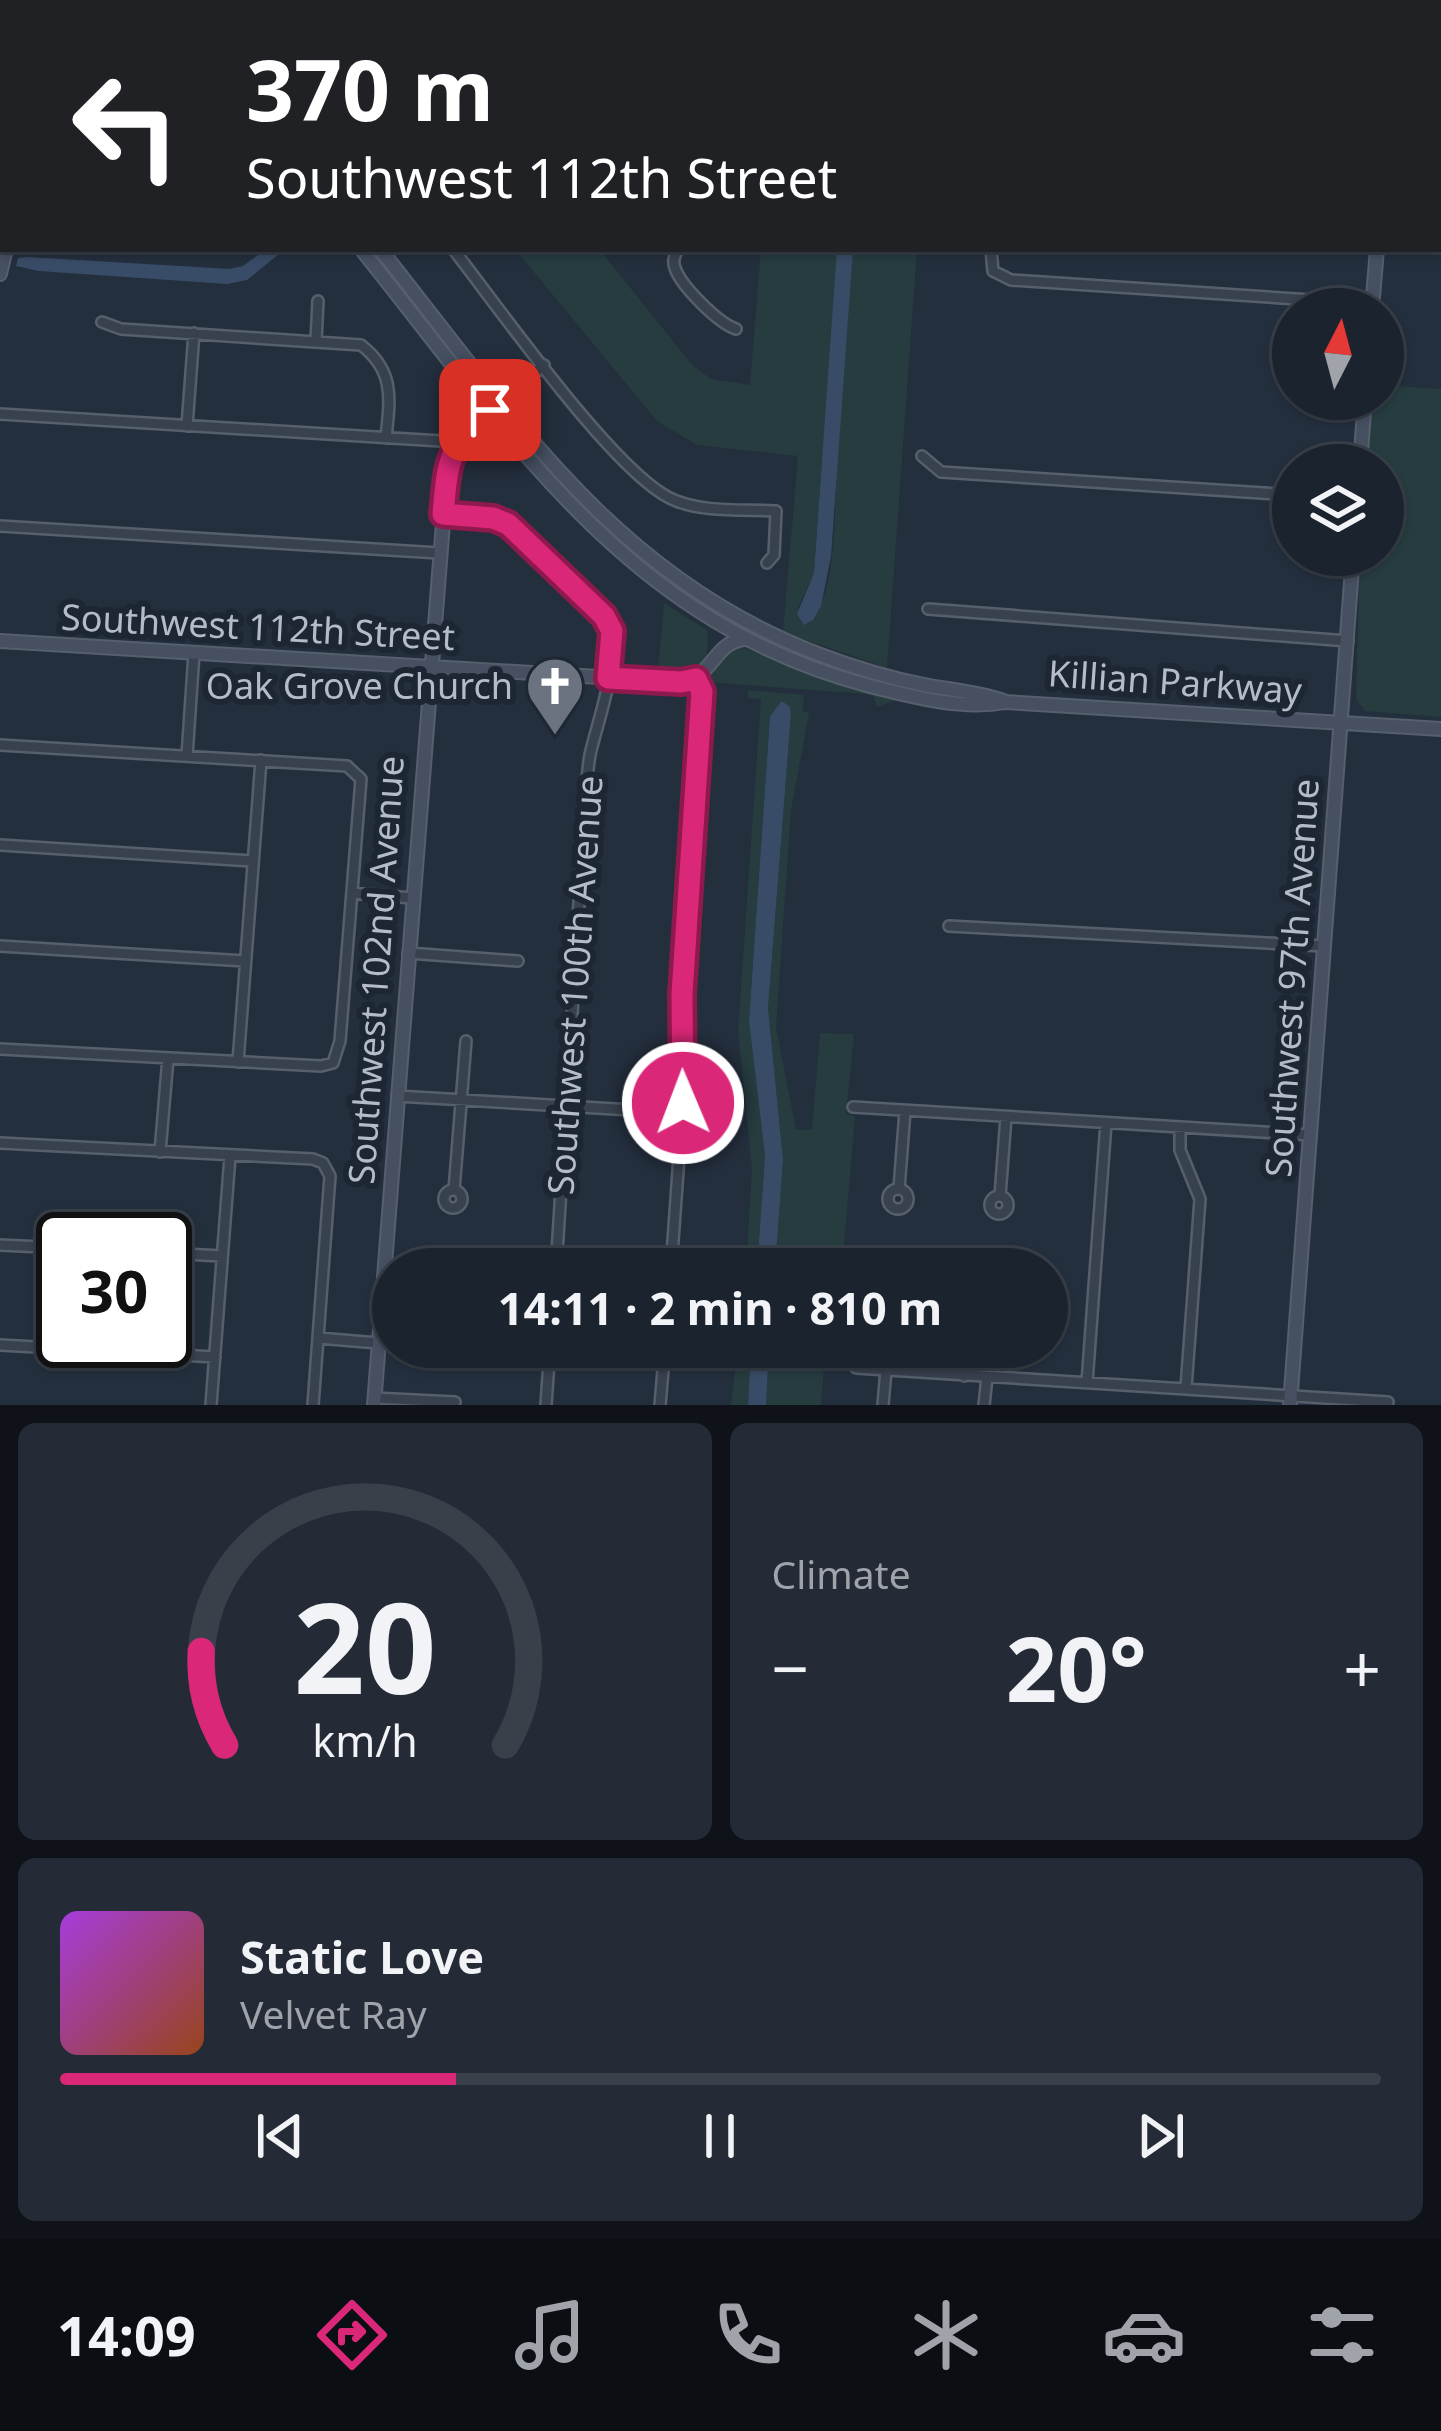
<!DOCTYPE html>
<meta charset="utf-8">
<style>
:root{--surface:#1b232e;--page:#242b36;--text:#f1f3f6;--muted:#a0a4aa;--line:#39404a;--accent:#db2777}
body{margin:0;font-family:"Noto Sans",sans-serif;background:var(--page);color:var(--text);height:100vh;display:flex;flex-direction:column;font-size:45px;white-space:nowrap}
*{box-sizing:border-box;margin:0}
p{font-size:39px;color:var(--muted)}
.icon{flex:none;width:66px;height:66px;fill:none;stroke:currentColor;stroke-width:2;stroke-linecap:round;stroke-linejoin:round}
.map{position:relative;height:1405px;overflow:hidden}
.side{display:flex;flex-direction:column;gap:18px;padding:18px;background:#0f1319;flex:1}
.side>*{flex:none}
.hud{position:absolute;left:0px;top:0px;width:1443px;height:252px;box-shadow:0 3px 9px #0004,0 0 0 3px var(--line);background:#202124;color:#fff;overflow:hidden}
.needle{width:78px;rotate:6deg}
.buttons{position:absolute;left:1272px;top:288px;display:grid;gap:24px}
.buttons a{display:grid;place-items:center;width:132px;height:132px;border-radius:50%;background:var(--surface);box-shadow:0 3px 9px #0004,0 0 0 3px var(--line);font-size:60px}
.speed{position:absolute;left:36px;top:1212px;display:flex;gap:24px;font-size:60px;font-weight:700;text-align:center}
.speed>*{display:grid;place-content:center;width:156px;height:156px;border-radius:50%;background:var(--surface);box-shadow:0 3px 9px #0004,0 0 0 3px var(--line);line-height:1}
.speed .limit{border:6px solid #111;border-radius:18px;background:#fff;color:#111}
.pin{position:absolute;display:grid;place-items:center;width:102px;height:102px;color:#fff;margin:-51px;border-radius:24px;box-shadow:0 6px 18px #0006}
.me{position:absolute;width:132px;margin:-66px;rotate:359deg;stroke-linejoin:round;filter:drop-shadow(0 0 9px #0008)}
.turn{display:flex;align-items:center;gap:42px;height:252px;padding:0 48px;font-size:54px}
.turn .icon{width:156px;height:156px;stroke-width:2.5}
.turn b{display:block;font-size:84px;line-height:102px}
.big{font-size:90px;font-weight:700;line-height:1.1}
.side .card{flex:1;display:flex;flex-direction:column;justify-content:center;gap:18px;min-width:0;padding:0 42px;border-radius:18px;background:var(--page)}
.side .dial{align-items:center;gap:0}
.dial svg{height:312px;overflow:visible;fill:none;stroke:var(--line);stroke-width:7;stroke-linecap:round;text-anchor:middle}
.dial text{fill:var(--text);stroke:none}
.song{display:flex;align-items:center;gap:36px}
.cover{width:144px;height:144px;border-radius:18px;background:linear-gradient(135deg,hsl(280 70% 55%),hsl(20 70% 35%))}
.played{height:12px;border-radius:6px;background:linear-gradient(90deg,var(--accent) 30%,var(--line) 30%)}
.keys{display:flex;justify-content:space-around;direction:ltr}
.heat{display:flex;justify-content:space-between;align-items:center;font-size:66px;direction:ltr}
.side .tiles{flex:1;display:grid;gap:18px;grid-template-columns:1fr 1fr}
.card:last-child{grid-column:span 2}
.trip{position:absolute;left:372px;top:1248px;width:696px;height:120px;border-radius:60px;background:var(--surface);box-shadow:0 3px 9px #0004,0 0 0 3px var(--line);font-weight:700;line-height:120px;text-align:center}
.tab-bar{display:flex;height:192px;justify-content:space-around;align-items:center;background:#0b0e12;color:var(--muted)}
.tab-bar .icon{width:84px;height:84px}
.tab-bar .active{color:var(--accent)}
.tab-bar b{font-size:54px;color:var(--text)}
.map>svg:first-child{display:block}
.green{fill:#263c3f;fill-rule:evenodd}
.water{fill:#394c67}
.lines{fill:none;stroke-linecap:round;stroke-linejoin:round}
.street-casing{stroke:#565f6c;stroke-width:14}
.secondary-casing{stroke:#565f6c;stroke-width:16}
.street{stroke:#38414e;stroke-width:9}
.secondary{stroke:#465061;stroke-width:12}
.route-casing{stroke:#8e194d;stroke-width:30}
.route{stroke:#db2777;stroke-width:21}
.labels{text-anchor:middle;stroke-width:12;stroke-linejoin:round;paint-order:stroke}
.street-label{font-size:36px;fill:#b4bcc9;stroke:#1d2633}
.poi-label{font-size:36px;fill:#b4bcc9;stroke:#1d2633;text-anchor:end}
</style>
<div class="map">
<svg width="1441" height="1405" viewBox="0 0 1441 1405">
<rect width="100%" height="100%" fill="#242f3e"/>
<path class="green" d="M659 0H937L936 3Z
M515 249H599L693 366 711 379 750 385 761 249H917L887 668 783 632 798 456 697 445 657 421ZM822 459 837 461C834 502 839 596 808 624L798 608 814 573Z
M1383 385 1441 389V717L1365 711 1356 699 1360 555H1383V465H1367L1372 399H1383Z
M664 603 707 630C710 653 706 664 687 677L624 674 616 667 658 670Z
M739 646 811 676 896 700 877 707 874 697 866 694 706 682 725 650Z
M748 690 804 695 802 711 809 713 791 810 776 1027 796 1130 812 1129 820 1033 854 1034 846 1114 855 1117 842 1269H775L783 1160 768 1008 791 714 783 701 770 716 749 1021 765 1156 757 1269H746L752 1169 738 1030 761 699 748 698Z
M738 1347H751L748 1405H731Z
M769 1347H836L835 1367H824L821 1405H766Z"/>
<path class="water" d="M266 249H285L247 280 227 284 39 271 16 266 18 258 27 257 230 269 243 266Z
M837 249H853L831 556 821 606 813 620 804 625 797 614 814 573Z
M782 701 790 707 791 714 768 1008 783 1160 775 1269H757L765 1156 749 1021 770 716Z
M751 1347H769L766 1405H748Z"/>
<g class="lines">
<defs>
<path id="street" d="M77 0 81 3
M603 0 605 3
M49 3 52 0
M939 3V0
M1440 56H1441
M0 122 3 119
M453 249C497 305 617 477 674 500 704 513 744 509 776 511L774 555 767 563
M678 249C675 256 672 260 675 268 681 286 718 323 736 329
M991 249 993 271 1011 280 1372 304
M102 322 121 329 361 345C395 371 390 399 386 438
M316 341 318 301
M501 400 544 365
M0 414 457 442
M187 426 194 333
M922 456 941 472 1293 495
M443 514 493 518 508 524 604 616C627 646 597 721 590 755 586 777 586 801 584 823L556 1269
M0 526 439 553
M928 609 1348 641
M0 745 347 766 361 779 340 1041 333 1063 321 1066 0 1049
M187 756 194 653
M0 845 252 861
M352 893 412 898
M949 926 1324 946
M0 946 245 961
M408 953 518 961
M238 1062 261 760
M397 1096 682 1113
M853 1107 1311 1135
M1180 1127V1150L1200 1199 1186 1388
M0 1143 313 1159 323 1163 330 1176 313 1405
M160 1152 168 1058
M899 1189 905 1111
M888 1199a10 10 0 1 1 20 0a10 10 0 1 1-20 0Z
M444 1199a9 9 0 1 1 18 0a9 9 0 1 1-18 0Z
M454 1190 466 1041
M990 1205a9 9 0 1 1 18 0a9 9 0 1 1-18 0Z
M1000 1196 1006 1117
M0 1245 63 1248
M165 1253 222 1256
M671 1269 684 1086 682 994 704 707 696 679
M318 1338 378 1343
M0 1345 215 1357
M856 1368 1388 1402
M964 1376 966 1347
M1087 1383 1106 1123
M374 1398 455 1402
M211 1405 230 1156
M546 1405 550 1347
M660 1405 665 1347
M883 1405 886 1370
M984 1405 987 1377"/>
<path id="secondary" d="M161 0 164 3
M182 0 184 3
M299 3 302 0
M1398 3V0
M361 249C510 434 625 622 870 686 913 697 962 710 1005 702L1441 729
M380 249C510 412 613 576 818 654 852 667 888 678 924 685 951 690 978 692 1004 701
M0 274 6 249
M1372 309 1377 249
M1360 465 1365 399
M0 641 681 682C713 678 713 643 744 639
M374 1405 447 472 461 436 501 400
M1290 1405 1353 555"/>
</defs>
<use href="#street" class="street-casing"/>
<use href="#secondary" class="secondary-casing"/>
<use href="#street" class="street"/>
<use href="#secondary" class="secondary"/>
</g>
<g class="lines">
<defs>
<path id="route" d="M490 410C448 449 448 458 443 514L493 518 508 524 604 616 612 631 608 678 681 682 696 679 702 692 682 994 683 1103"/>
</defs>
<use href="#route" class="route-casing"/>
<use href="#route" class="route"/>
</g>
<defs>
<symbol id="church-pin" viewBox="-11 -11 22 30"><path d="M0 17L-7.5 6A9.5 9.5 0 1 1 7.5 6Z" fill="#6b7280" stroke="#1d2633"/><path d="M-1.2-6h2.4v3.5h3.3v2.4h-3.3V6h-2.4V-.1h-3.3v-2.4h3.3Z" fill="#fff"/></symbol>
</defs>
<g fill-rule="evenodd">
<use href="#church-pin" x="522" y="653" width="66" height="90"/>
</g>
<g class="labels">
<g class="street-label">
<text transform="translate(258 627) rotate(3)" y="13">Southwest 112th Street</text>
<text transform="translate(1175 682) rotate(4)" y="13">Killian Parkway</text>
<text transform="translate(376 970) rotate(-86)" y="13">Southwest 102nd Avenue</text>
<text transform="translate(1292 978) rotate(-86)" y="13">Southwest 97th Avenue</text>
<text transform="translate(575 985) rotate(-86)" y="13">Southwest 100th Avenue</text>
</g>
<g class="poi-label">
<text x="513" y="699">Oak Grove Church</text>
</g>
</g>
</svg>
<div class="buttons">
<a><svg class="needle" viewBox="-14 -14 28 28"><path d="M0-13l5 13h-10z" fill="#e53935"/><path d="M0 13l5-13h-10z" fill="#a0a4aa"/></svg></a>
<a><svg class="icon" aria-label="layers" viewBox="0 0 24 24"><path d="M12 4l9 5-9 5-9-5zM3 14l9 5 9-5"/></svg></a>
</div>
<div class="speed"><div class="limit">30</div></div>
<div class="pin" style="left:490px;top:410px;background:#d93025"><svg class="icon" aria-label="arrive" viewBox="0 0 24 24"><path d="M6 21V4h12l-3 4 3 4H6"/></svg></div>
<svg class="me" style="left:683px;top:1103px" viewBox="-20 -20 40 40"><circle r="17" fill="#db2777" stroke="#fff" stroke-width="3"/><path d="M0-11L8 9 0 5-8 9z" fill="#fff"/></svg>
<div class="trip">14:11 · 2 min · 810 m</div>
<div class="hud">
<div class="turn"><svg class="icon" aria-label="left" viewBox="0 0 24 24"><path d="M17 20v-9H6M10 6l-5 5 5 5"/></svg><div><b>370 m</b>Southwest 112th Street</div></div>
</div>
</div>
<section class="side">
<div class="tiles">
<div class="card dial"><svg viewBox="0 0 100 80">
<path d="M14 69A42 42 0 1 1 86 69"/>
<path d="M14 69A42 42 0 0 1 8 45" stroke="#db2777"/>
<text x="50" y="56" font-size="32" font-weight="700">20</text>
<text x="50" y="72" font-size="11">km/h</text>
</svg></div>
<div class="card"><p>Climate</p>
<div class="heat"><a>−</a><b class="big">20°</b><a>+</a></div>
</div>
<div class="card">
<div class="song"><i class="cover"></i><div><b>Static Love</b><p>Velvet Ray</p></div></div>
<div class="played"></div>
<div class="keys"><svg class="icon" aria-label="previous" viewBox="0 0 24 24"><path d="M18 5L8 12l10 7zM5 5v14"/></svg><svg class="icon" aria-label="pause" viewBox="0 0 24 24"><path d="M8 5v14M16 5v14"/></svg><svg class="icon" aria-label="next" viewBox="0 0 24 24"><path d="M6 5l10 7-10 7zM19 5v14"/></svg></div>
</div>
</div>
</section>
<nav class="tab-bar">
<b>14:09</b>
<svg class="icon active" aria-label="directions" viewBox="0 0 24 24"><path d="M12 3l9 9-9 9-9-9zM9 14v-3h6M13 9l2 2-2 2"/></svg>
<svg class="icon" aria-label="music" viewBox="0 0 24 24"><path d="M9 18V5l10-2v13"/><circle cx="6" cy="18" r="3"/><circle cx="16" cy="16" r="3"/></svg>
<svg class="icon" aria-label="phone" viewBox="0 0 24 24"><path d="M5 4h4l2 5-3 2q2 4 5 5l2-3 5 2v4C11 20 4 13 5 4z"/></svg>
<svg class="icon" aria-label="climate" viewBox="0 0 24 24"><path d="M12 3v18M4 7l16 10M4 17L20 7"/></svg>
<svg class="icon" aria-label="car" viewBox="0 0 24 24"><path d="M5 17H2v-5l4-1 3-4h7l3 4 3 1v5h-3M9 17h6M6 11h13"/><circle cx="7" cy="17" r="2"/><circle cx="17" cy="17" r="2"/></svg>
<svg class="icon" aria-label="filters" viewBox="0 0 24 24"><path d="M4 7h16M4 17h16"/><circle cx="9" cy="7" r="2"/><circle cx="15" cy="17" r="2"/></svg>
</nav>
